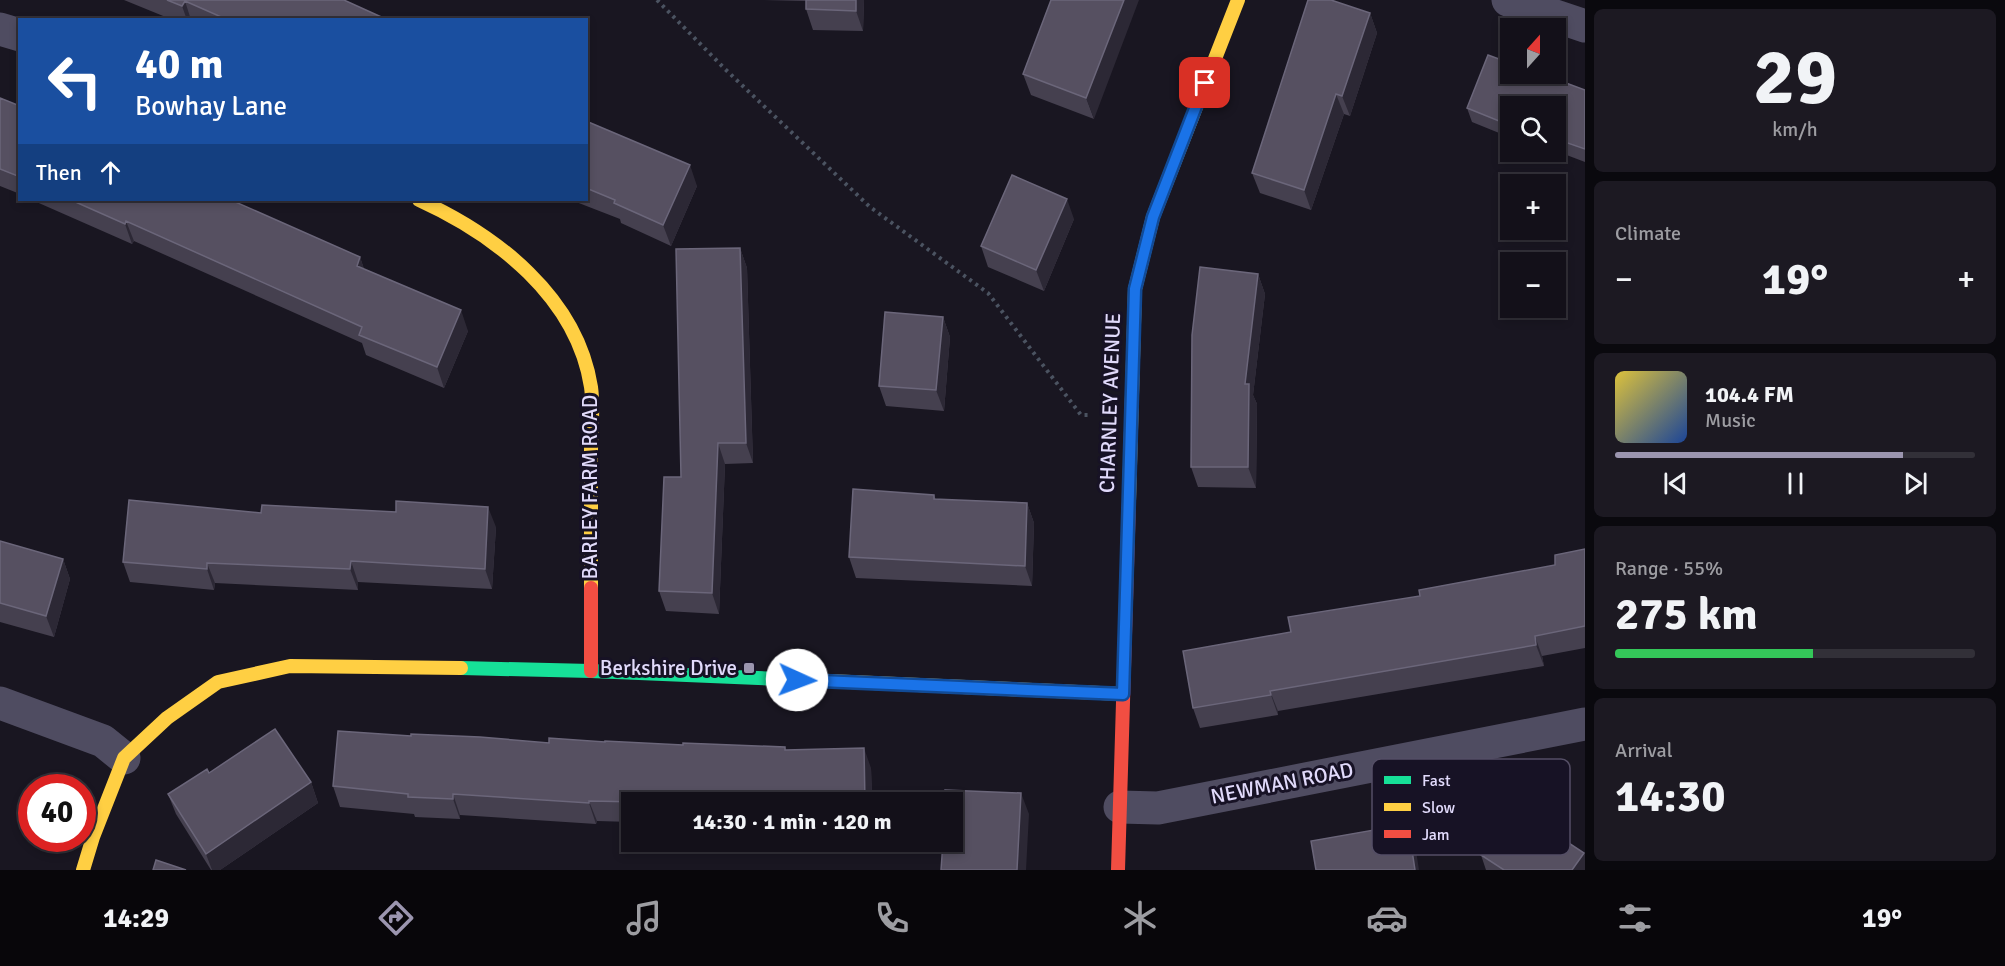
<!DOCTYPE html>
<meta charset="utf-8">
<style>
:root{--surface:#131019;--page:#1c1922;--text:#f1f3f6;--muted:#9d9da2;--line:#323038;--accent:#9b95af}
body{margin:0;font-family:Signika,sans-serif;background:var(--page);color:var(--text);height:100vh;display:flex;flex-direction:column;font-size:22px;white-space:nowrap}
*{box-sizing:border-box;margin:0}
p{font-size:20px;color:var(--muted)}
.icon{flex:none;width:33px;height:33px;fill:none;stroke:currentColor;stroke-width:2;stroke-linecap:round;stroke-linejoin:round}
.map{position:relative;flex:1;overflow:hidden}
.drawer{display:flex;flex-direction:column;gap:9px;padding:9px;background:#0a090e;width:420px}
.drawer>*{flex:none}
.guide{position:absolute;left:18px;top:18px;width:570px;height:183px;border-radius:0px;box-shadow:0 3px 9px #0003,0 0 0 2px var(--line);background:#1a4fa0;color:#fff;overflow:hidden}
.needle{width:39px;rotate:21deg}
.buttons{position:absolute;left:1500px;top:18px;display:grid;gap:12px}
.buttons a{display:grid;place-items:center;width:66px;height:66px;border-radius:0px;background:var(--surface);box-shadow:0 3px 9px #0003,0 0 0 2px var(--line);font-size:30px}
.speed{position:absolute;left:18px;top:774px;display:flex;gap:12px;font-size:30px;font-weight:700;text-align:center}
.speed>*{display:grid;place-content:center;width:78px;height:78px;border-radius:50%;background:var(--surface);box-shadow:0 3px 9px #0003,0 0 0 2px var(--line);line-height:1}
.speed .limit{border:9px solid #d22;background:#fff;color:#111}
.pin{position:absolute;display:grid;place-items:center;width:51px;height:51px;color:#fff;margin:-26px;border-radius:12px;box-shadow:0 3px 9px #0006}
.me{position:absolute;width:66px;margin:-33px;rotate:92deg;stroke-linejoin:round;filter:drop-shadow(0 0 4px #0008)}
.turn{display:flex;align-items:center;gap:21px;height:126px;padding:0 18px;font-size:27px}
.turn .icon{width:78px;height:78px;stroke-width:2.5}
.turn b{display:block;font-size:42px;line-height:51px}
.then{display:flex;align-items:center;height:57px;padding:0 18px;background:#0003;gap:12px;font-size:22px}
.big{font-size:45px;font-weight:700;line-height:1.1}
.drawer .card{flex:1;display:flex;flex-direction:column;justify-content:center;gap:9px;min-width:0;padding:0 21px;border-radius:9px;background:var(--page)}
.drawer .dial{align-items:center;gap:0}
.dial b{font-size:78px;line-height:1}
.song{display:flex;align-items:center;gap:18px}
.cover{width:72px;height:72px;border-radius:9px;background:linear-gradient(135deg,hsl(50 70% 55%),hsl(220 70% 35%))}
.played{height:6px;border-radius:3px;background:linear-gradient(90deg,var(--accent) 80%,var(--line) 80%)}
.keys{display:flex;justify-content:space-around;direction:ltr}
.heat{display:flex;justify-content:space-between;align-items:center;font-size:33px;direction:ltr}
.charge{height:9px;border-radius:4px;background:linear-gradient(90deg,#34c759 55%,var(--line) 0)}
.trip{position:absolute;left:621px;top:792px;width:342px;height:60px;border-radius:0px;background:var(--surface);box-shadow:0 3px 9px #0003,0 0 0 2px var(--line);font-weight:700;line-height:60px;text-align:center}
.dock{display:flex;height:96px;justify-content:space-around;align-items:center;background:#08060a;color:var(--muted)}
.dock .icon{width:42px;height:42px}
.dock .active{color:var(--accent)}
.dock b{font-size:27px;color:var(--text)}
main{display:flex;flex:1;min-height:0}
.map>svg:first-child{display:block}
.lines{fill:none;stroke-linecap:round;stroke-linejoin:round}
.path{stroke:#4b5361;stroke-width:4;stroke-dasharray:3 4.5;stroke-linecap:butt}
.street{stroke:#4f4c61;stroke-width:33}
.fast{stroke:#16e098;stroke-width:14}
.slow{stroke:#ffcf43;stroke-width:14}
.jam{stroke:#f24e42;stroke-width:14}
.wall{fill:#45404f}
.shaded-wall{fill:#2c2835}
.building{fill:#565061;stroke:#6b667a;stroke-width:1.5}
.route-casing{stroke:#114b97;stroke-width:15}
.route{stroke:#1a73e8;stroke-width:10}
.poi-dot{fill:#9b95af;stroke:#171225;stroke-width:2}
.labels{text-anchor:middle;stroke-width:6;stroke-linejoin:round;paint-order:stroke}
.street-label{font-size:21px;fill:#e1dafb;stroke:#171225}
.poi-label{font-size:21px;fill:#e1dafb;stroke:#171225;text-anchor:end}
.key{fill:#171225;stroke:#544e65;stroke-width:1.5}
.key-label{font-size:16px;fill:#e1dafb}
</style>
<main>
<div class="map">
<svg width="1585" height="870" viewBox="0 0 1585 870">
<rect width="100%" height="100%" fill="#191621"/>
<g class="lines">
<path class="path" d="M657 0 725 69 870 207 988 293 1081 415H1089"/>
<path class="street" d="M1508 0 1585 26
M0 29 20 35
M0 703 103 741 124 758
M1120 807 1158 808 1585 724"/>
<path class="fast" d="M461 668 591 671 828 681"/>
<path class="slow" d="M419 200C496 235 577 297 591 387 594 408 591 431 591 451 591 497 591 542 591 588
M1129 501 1135 289 1153 217 1238 0
M828 681 1123 694
M83 870 93 837 124 758 167 718 218 682 290 666 461 668"/>
<path class="jam" d="M591 588V671
M1118 870 1129 501"/>
</g>
<path class="wall" d="M124 0H344L388 20H173Z
M764 0H864L863 31 813 30 806 9V1Z
M1051 0 1094 119 1031 95 1023 74Z
M1370 13 1377 33 1350 116 1344 114 1311 210 1260 193 1252 173Z
M1510 74 1585 90V162L1556 151V106H1510V134L1509 137 1472 122 1467 108Z
M0 98 20 106V194L0 186Z
M586 121 697 186 671 246 621 223 620 219 571 200H586Z
M32 200H231L360 257 364 269 468 331 444 388 366 355 362 343 134 241 132 244Z
M1074 219 1044 291 988 267 981 246Z
M740 248 747 268 753 463 725 464 719 614 666 611 659 591 681 477Z
M1258 274 1265 294 1253 395 1257 404 1256 488 1198 487 1191 467Z
M943 317 950 337 944 411 886 406 879 386Z
M934 495 936 500 1027 503 1034 523 1032 586 856 578 849 557Z
M261 513 496 527 492 589 358 582V590L215 583 214 590 130 582 123 562Z
M0 541 63 559 70 579 54 637 0 622Z
M1585 549V648L1542 656 1544 666 1278 711V715L1200 728 1193 708 1291 632 1420 596 1555 565Z
M411 736 549 743 605 742 683 745 785 747 786 750 871 768 872 802H632V822L597 821 596 824 460 815V819L415 817 414 814 340 807 333 786Z
M209 773 311 782 318 803 220 870H211L176 814 168 794Z
M1584 853 1585 856V870H1486L1481 855Z"/>
<path class="shaded-wall" d="M856 0H864L863 31 856 11Z
M1124 0H1139L1094 119 1086 98Z
M185 1 191 20H187L182 6Z
M1370 13 1377 33 1350 116 1342 96Z
M1336 94 1344 114 1311 210 1304 190Z
M1505 120 1510 134 1509 137 1504 123Z
M690 165 697 186 671 246 663 225Z
M1067 199 1074 219 1044 291 1036 270Z
M126 221 134 241 132 244 125 224Z
M740 248 747 268 753 463 746 443Z
M360 257 367 278 357 266Z
M1258 274 1265 294 1253 395 1257 404 1256 488 1248 467 1245 384Z
M461 310 468 331 444 388 437 367Z
M943 317 950 337 944 411 936 390Z
M718 443 725 464 719 614 712 593Z
M1027 503 1034 523 1032 586 1025 566Z
M488 507 496 527 492 589 485 569Z
M63 559 70 579 54 637 46 616Z
M351 561 358 582V590L350 569Z
M207 563 215 583 214 590 207 569Z
M1535 636 1542 656 1544 666 1536 645Z
M1270 691 1278 711V715L1271 695Z
M864 748 871 768 872 802H865Z
M311 782 318 803 220 870H212L206 854Z
M1021 793 1029 814 1026 870H1017Z
M453 794 460 815V819L453 799Z
M589 801 597 821 596 824 589 803Z
M1408 824 1415 844 1419 870H1415Z
M1584 853 1585 856V870H1572Z"/>
<path class="building" d="M167 0H344L388 20H228L185 1 182 6Z
M806 0H856V11L806 9Z
M1051 0H1124L1086 98 1023 74Z
M1308 0H1331L1370 13 1342 96 1336 94 1304 190 1252 173Z
M1488 55 1510 63V74H1542L1585 90V149L1556 139V106H1510V122L1505 120 1504 123 1467 108Z
M0 98 20 106V177L0 169Z
M586 121 690 165 663 225 614 203 615 200 586 188Z
M1012 175 1067 199 1036 270 981 246Z
M71 200H231L360 257 357 266 461 310 437 367 359 335 362 327 126 221 125 224Z
M740 248 746 443H718L712 593 659 591 664 477H681L676 249Z
M1200 267 1258 274 1245 384H1249L1248 467H1191L1192 335Z
M885 312 943 317 936 390 879 386Z
M853 489 934 495V499L1027 503 1025 566 849 557Z
M129 500 261 513 262 505 396 512V501L488 507 485 569 351 561 350 569 207 563V569L123 562Z
M0 541 63 559 46 616 0 603Z
M1585 549V626L1535 636 1536 645 1270 691 1271 695 1193 708 1183 651 1291 632 1288 617 1420 596 1419 590 1555 565V555Z
M275 729 311 782 206 854 168 794 207 769 209 773Z
M338 731 411 736V734L480 737 549 743V738L605 742V741L683 745V743L785 747V750L864 748 865 802H640L589 801V803L453 794V799L408 797V794L333 786Z
M945 790 1021 793 1017 870H941L943 842H952V802H945Z
M1513 806 1584 853 1572 870H1504L1481 855Z
M1408 824 1415 870H1316L1311 841Z
M156 860 186 870H153Z"/>
<g class="lines">
<defs>
<path id="route" d="M797 680 1123 694 1135 289 1153 217 1205 83"/>
</defs>
<use href="#route" class="route-casing"/>
<use href="#route" class="route"/>
</g>
<rect class="poi-dot" x="743" y="662" width="12" height="12" rx="3"/>
<g class="labels">
<g class="street-label">
<text transform="translate(1110 403) rotate(-88)" y="7">CHARNLEY AVENUE</text>
<text transform="translate(590 487) rotate(-90)" y="7">BARLEY FARM ROAD</text>
<text transform="translate(1282 783) rotate(-11)" y="7">NEWMAN ROAD</text>
</g>
<g class="poi-label">
<text x="737" y="675">Berkshire Drive</text>
</g>
</g>
<rect x="1372" y="759" width="198" height="96" rx="9" class="key"/>
<rect x="1384" y="776" width="27" height="8" fill="#16e098"/>
<rect x="1384" y="803" width="27" height="8" fill="#ffcf43"/>
<rect x="1384" y="830" width="27" height="8" fill="#f24e42"/>
<g class="key-label">
<text x="1422" y="786">Fast</text>
<text x="1422" y="813">Slow</text>
<text x="1422" y="840">Jam</text>
</g>
</svg>
<div class="buttons">
<a><svg class="needle" viewBox="-14 -14 28 28"><path d="M0-13l5 13h-10z" fill="#e53935"/><path d="M0 13l5-13h-10z" fill="#9d9da2"/></svg></a>
<a><svg class="icon" aria-label="search" viewBox="0 0 24 24"><circle cx="10" cy="10" r="6"/><path d="M15 15l6 6"/></svg></a>
<a>+</a>
<a>−</a>
</div>
<div class="speed"><div class="limit">40</div></div>
<div class="pin" style="left:1205px;top:83px;background:#d93025"><svg class="icon" aria-label="arrive" viewBox="0 0 24 24"><path d="M6 21V4h12l-3 4 3 4H6"/></svg></div>
<svg class="me" style="left:797px;top:680px" viewBox="-20 -20 40 40"><circle r="19" fill="#fff"/><path d="M0-13L10 11 0 6-10 11z" fill="#1a73e8"/></svg>
<div class="trip">14:30 · 1 min · 120 m</div>
<div class="guide">
<div class="turn"><svg class="icon" aria-label="left" viewBox="0 0 24 24"><path d="M17 20v-9H6M10 6l-5 5 5 5"/></svg><div><b>40 m</b>Bowhay Lane</div></div>
<div class="then">Then<svg class="icon" aria-label="ahead" viewBox="0 0 24 24"><path d="M12 20V5M6 11l6-6 6 6"/></svg></div>
</div>
</div>
<section class="drawer">
<div class="card dial"><b>29</b><p>km/h</p></div>
<div class="card"><p>Climate</p>
<div class="heat"><a>−</a><b class="big">19°</b><a>+</a></div>
</div>
<div class="card">
<div class="song"><i class="cover"></i><div><b>104.4 FM</b><p>Music</p></div></div>
<div class="played"></div>
<div class="keys"><svg class="icon" aria-label="previous" viewBox="0 0 24 24"><path d="M18 5L8 12l10 7zM5 5v14"/></svg><svg class="icon" aria-label="pause" viewBox="0 0 24 24"><path d="M8 5v14M16 5v14"/></svg><svg class="icon" aria-label="next" viewBox="0 0 24 24"><path d="M6 5l10 7-10 7zM19 5v14"/></svg></div>
</div>
<div class="card"><p>Range · 55%</p><b class="big">275 km</b><div class="charge"></div></div>
<div class="card"><p>Arrival</p><b class="big">14:30</b></div>
</section>
</main>
<nav class="dock">
<b>14:29</b>
<svg class="icon active" aria-label="directions" viewBox="0 0 24 24"><path d="M12 3l9 9-9 9-9-9zM9 14v-3h6M13 9l2 2-2 2"/></svg>
<svg class="icon" aria-label="music" viewBox="0 0 24 24"><path d="M9 18V5l10-2v13"/><circle cx="6" cy="18" r="3"/><circle cx="16" cy="16" r="3"/></svg>
<svg class="icon" aria-label="phone" viewBox="0 0 24 24"><path d="M5 4h4l2 5-3 2q2 4 5 5l2-3 5 2v4C11 20 4 13 5 4z"/></svg>
<svg class="icon" aria-label="climate" viewBox="0 0 24 24"><path d="M12 3v18M4 7l16 10M4 17L20 7"/></svg>
<svg class="icon" aria-label="car" viewBox="0 0 24 24"><path d="M5 17H2v-5l4-1 3-4h7l3 4 3 1v5h-3M9 17h6M6 11h13"/><circle cx="7" cy="17" r="2"/><circle cx="17" cy="17" r="2"/></svg>
<svg class="icon" aria-label="filters" viewBox="0 0 24 24"><path d="M4 7h16M4 17h16"/><circle cx="9" cy="7" r="2"/><circle cx="15" cy="17" r="2"/></svg>
<b>19°</b>
</nav>
